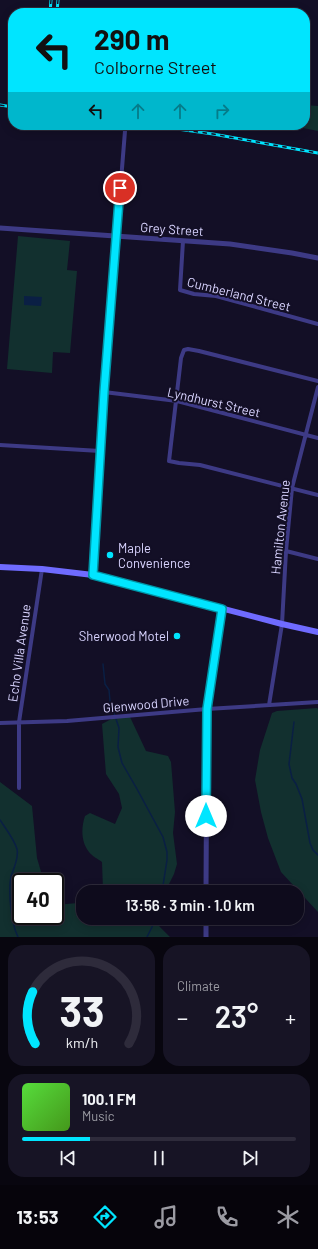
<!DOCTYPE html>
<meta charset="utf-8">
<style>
:root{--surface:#0e0b1c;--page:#171425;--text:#f1f3f6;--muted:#9b9ba3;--line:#2e2b3b;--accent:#00e5ff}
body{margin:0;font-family:Barlow,sans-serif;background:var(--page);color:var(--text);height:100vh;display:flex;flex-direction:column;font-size:15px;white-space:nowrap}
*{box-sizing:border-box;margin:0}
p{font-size:13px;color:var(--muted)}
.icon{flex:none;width:22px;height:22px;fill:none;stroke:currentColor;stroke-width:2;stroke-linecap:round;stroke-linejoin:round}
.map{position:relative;height:937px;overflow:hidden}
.drawer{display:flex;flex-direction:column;gap:8px;padding:8px;background:#08060f;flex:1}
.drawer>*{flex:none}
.banner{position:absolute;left:8px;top:8px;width:302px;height:122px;border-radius:16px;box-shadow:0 2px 10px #0003,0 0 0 1px var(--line);background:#00e5ff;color:#111;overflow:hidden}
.speed{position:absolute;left:12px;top:873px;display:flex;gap:8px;font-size:20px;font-weight:700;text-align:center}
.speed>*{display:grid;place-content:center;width:52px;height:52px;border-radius:50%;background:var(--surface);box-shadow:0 2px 10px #0003,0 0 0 1px var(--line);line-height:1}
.speed .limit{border:2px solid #111;border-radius:6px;background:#fff;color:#111}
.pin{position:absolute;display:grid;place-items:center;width:34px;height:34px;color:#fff;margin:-17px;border:2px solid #fff;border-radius:50%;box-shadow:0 1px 4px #0007}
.me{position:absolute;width:44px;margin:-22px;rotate:0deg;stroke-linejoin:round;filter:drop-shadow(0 0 3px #0008)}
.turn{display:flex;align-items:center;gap:14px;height:84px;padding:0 20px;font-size:18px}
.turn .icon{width:52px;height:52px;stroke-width:2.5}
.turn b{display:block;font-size:28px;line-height:34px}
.lanes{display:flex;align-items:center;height:38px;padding:0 20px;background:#0003;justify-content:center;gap:20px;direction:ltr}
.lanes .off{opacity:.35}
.big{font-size:30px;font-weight:600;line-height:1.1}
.drawer .widget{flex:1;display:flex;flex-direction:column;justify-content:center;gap:6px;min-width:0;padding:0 14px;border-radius:16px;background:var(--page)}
.drawer .dial{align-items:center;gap:0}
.dial svg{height:104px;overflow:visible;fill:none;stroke:var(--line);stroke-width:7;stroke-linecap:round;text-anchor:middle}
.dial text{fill:var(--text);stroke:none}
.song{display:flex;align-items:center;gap:12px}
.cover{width:48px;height:48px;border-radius:6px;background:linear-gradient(135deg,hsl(110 70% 55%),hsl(100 70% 35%))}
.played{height:4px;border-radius:2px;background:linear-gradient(90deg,var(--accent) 25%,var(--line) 25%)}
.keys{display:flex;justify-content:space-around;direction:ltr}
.heat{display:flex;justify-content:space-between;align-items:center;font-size:22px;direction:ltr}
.drawer .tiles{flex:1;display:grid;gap:8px;grid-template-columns:1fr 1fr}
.widget:last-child{grid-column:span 2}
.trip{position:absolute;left:76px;top:885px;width:228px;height:40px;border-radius:16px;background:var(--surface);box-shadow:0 2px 10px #0003,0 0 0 1px var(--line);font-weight:600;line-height:40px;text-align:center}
.tabs{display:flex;height:64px;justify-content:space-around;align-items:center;background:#06040b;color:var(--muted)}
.tabs .icon{width:28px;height:28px}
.tabs .on{color:var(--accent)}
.tabs b{font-size:18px;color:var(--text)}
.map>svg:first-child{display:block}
.green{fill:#12302f}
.water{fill:#0a1f44}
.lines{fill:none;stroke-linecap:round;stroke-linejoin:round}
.stream{stroke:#0a1f44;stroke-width:1.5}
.minor{stroke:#3d3a85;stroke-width:4}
.tertiary{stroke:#3d3a85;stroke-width:5}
.secondary{stroke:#6f6bff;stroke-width:6}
.rail-casing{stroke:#00e5ff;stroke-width:3}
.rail{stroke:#130f26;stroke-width:1.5;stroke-dasharray:4.5;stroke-linecap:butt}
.route-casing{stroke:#0095a6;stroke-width:10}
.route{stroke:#00e5ff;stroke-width:7}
.poi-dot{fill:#00e5ff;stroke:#130f26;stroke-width:1.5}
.labels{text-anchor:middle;stroke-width:4;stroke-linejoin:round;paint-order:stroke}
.street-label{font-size:13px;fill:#d9d4ff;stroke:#130f26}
.poi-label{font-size:13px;fill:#d9d4ff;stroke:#130f26;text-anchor:start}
</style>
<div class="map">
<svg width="318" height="937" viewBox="0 0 318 937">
<rect width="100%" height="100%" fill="#130f26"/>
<path class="green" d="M305 105 318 106V131L288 125H305Z
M18 236 70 241 67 270 77 271 70 353 53 352 52 373 7 369Z
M317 708 318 709V912L281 872 268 838 261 812 255 780 260 750 272 713 277 711Z
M115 717H130L146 751 168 756 171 762 175 812 173 833 177 864 174 874 165 892H100L103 890 102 862C98 859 92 856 89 852 81 842 81 828 85 816L90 813 115 824 122 808 119 794 106 774 102 724Z
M0 782 32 806 37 858 44 882H21V916H55V905L78 903 83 901V918H154L159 926 170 937H0Z"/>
<path class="water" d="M24 296 42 297 41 306 24 305Z"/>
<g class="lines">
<path class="stream" d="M103 664 105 684 109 690 110 701 119 728 118 747 122 763 137 789 163 837 167 852V860L162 892
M294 722 289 764 292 778 296 784 302 799 310 843 313 850 318 855
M0 820C6 829 14 839 17 849 19 858 14 868 11 876 8 892 11 923 18 937
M147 937 152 927 155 918"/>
<path class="minor" d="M183 241 180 290 194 294 216 296 318 324
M318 381 199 351 188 349 184 350 181 358 169 461 179 463 200 465 318 495
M104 392 177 401 318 438
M0 445 100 451
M286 551 318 559
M93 575 104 392 125 131
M269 705 282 624 286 551 292 488 318 387
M0 723 67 721 207 709 318 702
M19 788V722L42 569"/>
<path class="tertiary" d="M0 228 230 244 292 253 318 258
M206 892 207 709 222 609
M206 937V918"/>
<path class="secondary" d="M0 567 42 569 93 575 282 624 318 632"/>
<defs>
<path id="rail" d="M50 13 51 0
M57 13 58 0
M0 105 13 107
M149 125 213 134 318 153"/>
</defs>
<use href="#rail" class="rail-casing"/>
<use href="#rail" class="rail"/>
</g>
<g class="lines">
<defs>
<path id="route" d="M120 188 104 392 93 575 222 609 207 709 206 816"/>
</defs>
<use href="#route" class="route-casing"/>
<use href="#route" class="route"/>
</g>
<g class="poi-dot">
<circle cx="110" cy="555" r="4"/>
<circle cx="177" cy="636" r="4"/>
</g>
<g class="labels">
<g class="street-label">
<text transform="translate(172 229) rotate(4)" y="5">Grey Street</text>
<text transform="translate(239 294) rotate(14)" y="5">Cumberland Street</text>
<text transform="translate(214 402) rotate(13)" y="5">Lyndhurst Street</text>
<text transform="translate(280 527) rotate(-84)" y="5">Hamilton Avenue</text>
<text transform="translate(19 653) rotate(-82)" y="5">Echo Villa Avenue</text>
<text transform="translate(146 704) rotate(-5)" y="5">Glenwood Drive</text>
</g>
<g class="poi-label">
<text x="118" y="553">Maple<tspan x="118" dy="15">Convenience</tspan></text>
<text x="169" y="641" text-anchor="end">Sherwood Motel</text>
</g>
</g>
</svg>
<div class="speed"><div class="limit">40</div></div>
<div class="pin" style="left:120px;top:188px;background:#d93025"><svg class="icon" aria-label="arrive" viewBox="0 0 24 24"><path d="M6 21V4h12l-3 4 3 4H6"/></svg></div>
<svg class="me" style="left:206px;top:816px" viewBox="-20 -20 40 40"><circle r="19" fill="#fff"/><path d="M0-13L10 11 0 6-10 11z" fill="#00e5ff"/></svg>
<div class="trip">13:56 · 3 min · 1.0 km</div>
<div class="banner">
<div class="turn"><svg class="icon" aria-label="left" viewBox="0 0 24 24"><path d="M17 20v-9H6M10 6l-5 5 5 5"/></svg><div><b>290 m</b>Colborne Street</div></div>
<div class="lanes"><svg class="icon" aria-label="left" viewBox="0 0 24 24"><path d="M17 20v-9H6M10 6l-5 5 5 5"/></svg><svg class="icon off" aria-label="ahead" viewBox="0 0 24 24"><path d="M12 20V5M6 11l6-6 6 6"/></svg><svg class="icon off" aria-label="ahead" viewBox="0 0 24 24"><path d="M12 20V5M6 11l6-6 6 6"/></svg><svg class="icon off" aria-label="right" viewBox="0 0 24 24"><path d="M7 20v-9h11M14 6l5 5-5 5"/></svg></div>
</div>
</div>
<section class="drawer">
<div class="tiles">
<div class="widget dial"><svg viewBox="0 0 100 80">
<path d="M14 69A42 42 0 1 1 86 69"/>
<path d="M14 69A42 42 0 0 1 12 29" stroke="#00e5ff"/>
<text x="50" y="56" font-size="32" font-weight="700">33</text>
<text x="50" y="72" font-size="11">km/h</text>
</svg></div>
<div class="widget"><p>Climate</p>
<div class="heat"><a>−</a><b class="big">23°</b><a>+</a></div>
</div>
<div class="widget">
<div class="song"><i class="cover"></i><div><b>100.1 FM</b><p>Music</p></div></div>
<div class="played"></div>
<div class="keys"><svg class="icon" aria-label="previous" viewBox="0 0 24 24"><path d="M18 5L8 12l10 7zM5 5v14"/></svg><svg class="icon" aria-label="pause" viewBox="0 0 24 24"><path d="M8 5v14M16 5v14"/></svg><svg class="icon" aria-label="next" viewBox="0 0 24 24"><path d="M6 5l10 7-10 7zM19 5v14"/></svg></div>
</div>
</div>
</section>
<nav class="tabs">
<b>13:53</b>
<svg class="icon on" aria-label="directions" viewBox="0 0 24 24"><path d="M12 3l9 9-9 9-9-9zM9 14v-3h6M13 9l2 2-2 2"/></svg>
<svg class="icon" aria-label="music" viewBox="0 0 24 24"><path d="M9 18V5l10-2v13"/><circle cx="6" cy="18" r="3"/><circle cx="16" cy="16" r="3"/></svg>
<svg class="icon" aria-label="phone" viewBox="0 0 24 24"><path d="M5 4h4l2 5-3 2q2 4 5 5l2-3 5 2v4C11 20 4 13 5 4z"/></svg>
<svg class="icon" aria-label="climate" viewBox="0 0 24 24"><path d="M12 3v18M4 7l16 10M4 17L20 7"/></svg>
</nav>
